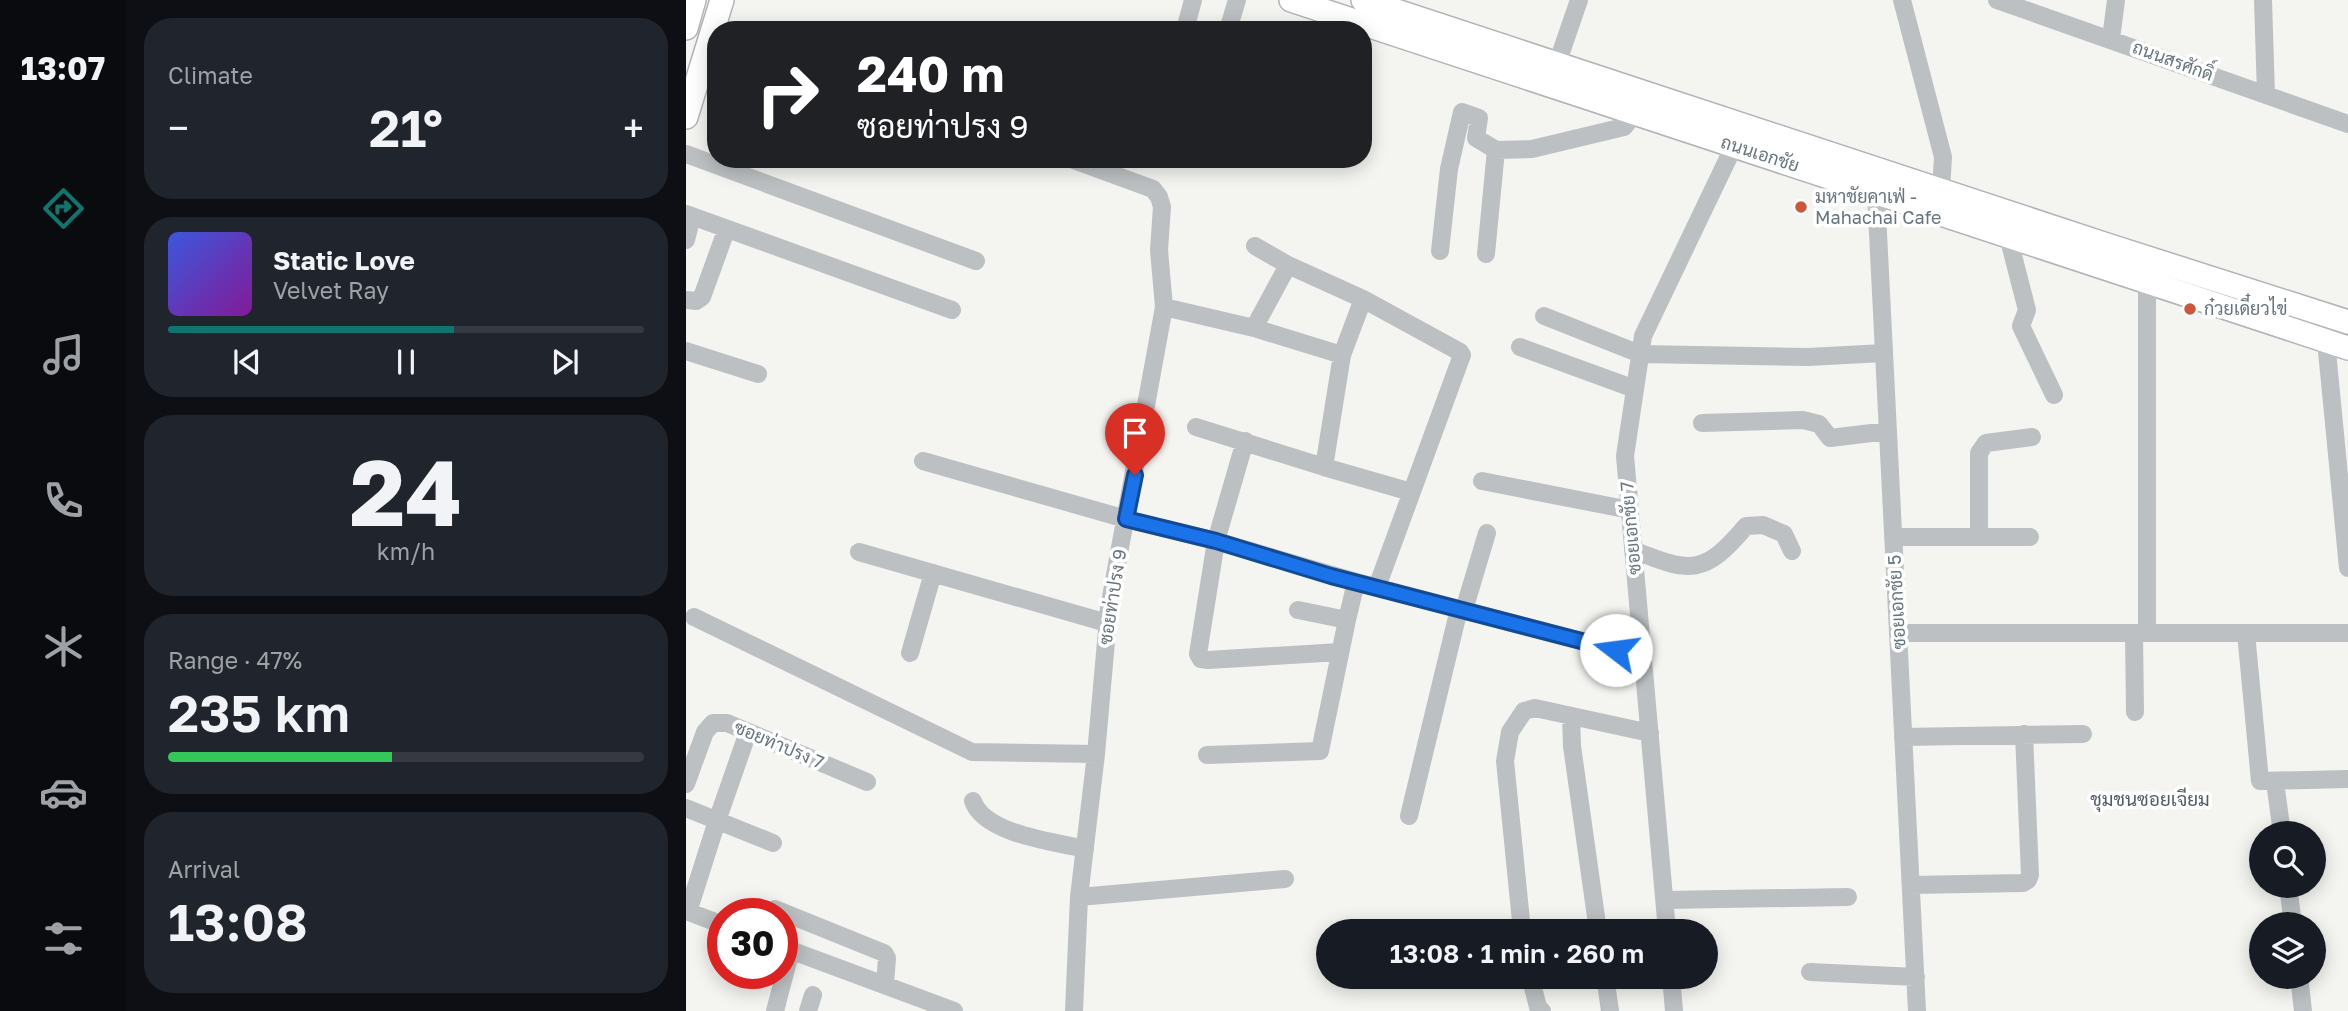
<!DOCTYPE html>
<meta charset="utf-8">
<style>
:root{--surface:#171b24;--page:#20242c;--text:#f1f3f6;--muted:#9ea1a6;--line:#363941;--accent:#0f766e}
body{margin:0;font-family:"Golos Text",Sarabun,sans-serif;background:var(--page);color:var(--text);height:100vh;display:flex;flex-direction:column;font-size:26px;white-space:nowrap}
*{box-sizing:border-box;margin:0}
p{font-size:23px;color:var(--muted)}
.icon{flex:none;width:38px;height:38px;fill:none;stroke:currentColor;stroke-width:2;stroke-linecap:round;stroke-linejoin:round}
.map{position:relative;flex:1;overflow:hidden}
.sheet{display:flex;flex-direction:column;gap:18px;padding:18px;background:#0d0f14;width:560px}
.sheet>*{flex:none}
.banner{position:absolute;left:21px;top:21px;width:665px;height:147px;border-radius:28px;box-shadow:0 4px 18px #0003;background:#202124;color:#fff;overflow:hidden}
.controls{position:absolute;left:1563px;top:821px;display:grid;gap:14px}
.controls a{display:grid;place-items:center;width:77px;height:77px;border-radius:50%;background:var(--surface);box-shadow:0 4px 18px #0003;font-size:35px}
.speed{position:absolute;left:21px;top:898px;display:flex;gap:14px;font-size:35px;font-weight:700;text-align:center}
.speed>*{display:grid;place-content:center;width:91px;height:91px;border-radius:50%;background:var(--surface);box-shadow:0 4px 18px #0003;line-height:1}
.speed .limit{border:10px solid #d22;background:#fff;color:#111}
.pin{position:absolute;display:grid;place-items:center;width:60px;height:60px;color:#fff;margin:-72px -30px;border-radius:50% 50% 50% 0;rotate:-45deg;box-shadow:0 0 7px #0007}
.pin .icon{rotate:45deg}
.me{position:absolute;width:77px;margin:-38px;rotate:285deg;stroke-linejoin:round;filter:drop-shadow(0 0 5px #0008)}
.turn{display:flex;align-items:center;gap:24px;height:147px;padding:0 35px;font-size:32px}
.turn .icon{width:91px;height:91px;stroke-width:2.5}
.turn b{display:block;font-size:49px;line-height:60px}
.big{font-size:52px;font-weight:600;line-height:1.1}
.sheet .widget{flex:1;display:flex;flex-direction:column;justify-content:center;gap:10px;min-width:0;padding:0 24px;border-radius:28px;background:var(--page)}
.sheet .dial{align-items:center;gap:0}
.dial b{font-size:91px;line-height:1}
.song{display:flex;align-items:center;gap:21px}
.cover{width:84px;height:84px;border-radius:10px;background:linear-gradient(135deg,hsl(230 70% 55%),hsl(290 70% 35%))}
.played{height:7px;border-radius:4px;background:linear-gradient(90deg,var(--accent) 60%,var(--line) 60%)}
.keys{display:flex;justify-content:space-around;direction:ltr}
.heat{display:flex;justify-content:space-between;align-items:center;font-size:38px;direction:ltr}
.charge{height:10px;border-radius:5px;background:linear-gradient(90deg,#34c759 47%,var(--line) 0)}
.trip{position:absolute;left:630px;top:919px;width:402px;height:70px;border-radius:35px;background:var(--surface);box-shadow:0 4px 18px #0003;font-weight:600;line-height:70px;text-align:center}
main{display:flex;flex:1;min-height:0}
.dock{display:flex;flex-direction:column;width:126px;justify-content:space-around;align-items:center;background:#090b0e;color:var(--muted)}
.dock .icon{width:49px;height:49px}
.dock .selected{color:var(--accent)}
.dock b{font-size:32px;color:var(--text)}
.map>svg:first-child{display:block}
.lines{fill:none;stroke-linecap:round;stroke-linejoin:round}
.major-casing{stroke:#b0b4b7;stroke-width:26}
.minor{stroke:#bcc0c2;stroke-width:18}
.major{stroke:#fff;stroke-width:23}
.route-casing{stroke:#114b97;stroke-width:18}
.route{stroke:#1a73e8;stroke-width:12}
.poi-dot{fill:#cb573b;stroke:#fff;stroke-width:2.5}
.labels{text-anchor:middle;stroke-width:7;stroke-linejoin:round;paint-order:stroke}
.street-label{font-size:18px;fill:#67757e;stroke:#fff}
.poi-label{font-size:18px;fill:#67757e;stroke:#fff;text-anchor:start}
.neighbourhood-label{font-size:19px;fill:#545e65;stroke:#fff}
</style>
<main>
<nav class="dock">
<b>13:07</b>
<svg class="icon selected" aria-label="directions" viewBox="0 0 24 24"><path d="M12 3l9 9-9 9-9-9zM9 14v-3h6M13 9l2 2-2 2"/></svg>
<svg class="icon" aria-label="music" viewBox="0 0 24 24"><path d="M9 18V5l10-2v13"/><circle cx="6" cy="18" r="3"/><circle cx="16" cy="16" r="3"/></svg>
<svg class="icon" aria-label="phone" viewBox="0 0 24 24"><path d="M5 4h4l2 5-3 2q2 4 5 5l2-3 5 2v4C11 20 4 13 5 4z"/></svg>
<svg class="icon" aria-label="climate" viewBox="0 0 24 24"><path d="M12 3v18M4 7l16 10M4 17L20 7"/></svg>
<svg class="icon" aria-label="car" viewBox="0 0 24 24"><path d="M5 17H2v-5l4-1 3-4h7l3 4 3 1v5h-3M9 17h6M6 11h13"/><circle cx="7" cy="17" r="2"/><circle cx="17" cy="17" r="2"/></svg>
<svg class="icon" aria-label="filters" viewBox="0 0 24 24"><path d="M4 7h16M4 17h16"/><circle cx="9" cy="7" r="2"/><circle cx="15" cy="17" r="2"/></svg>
</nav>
<section class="sheet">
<div class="widget"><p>Climate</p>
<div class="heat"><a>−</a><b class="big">21°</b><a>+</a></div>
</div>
<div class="widget">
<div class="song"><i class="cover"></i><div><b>Static Love</b><p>Velvet Ray</p></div></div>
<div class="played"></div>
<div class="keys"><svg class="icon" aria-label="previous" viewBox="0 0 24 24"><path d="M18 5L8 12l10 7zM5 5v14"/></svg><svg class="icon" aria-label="pause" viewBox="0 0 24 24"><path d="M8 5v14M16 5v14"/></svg><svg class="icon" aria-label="next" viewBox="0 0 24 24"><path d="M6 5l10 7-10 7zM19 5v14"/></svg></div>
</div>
<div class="widget dial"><b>24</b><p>km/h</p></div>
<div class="widget"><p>Range · 47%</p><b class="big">235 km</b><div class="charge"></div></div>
<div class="widget"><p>Arrival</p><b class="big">13:08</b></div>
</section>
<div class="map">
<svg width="1662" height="1011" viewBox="0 0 1662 1011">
<rect width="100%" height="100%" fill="#f4f4f1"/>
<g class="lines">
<defs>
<path id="major" d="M605 0 1662 348
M677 0 1421 245 1662 322
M0 28 8 0
M0 117 36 0"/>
</defs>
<use href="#major" class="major-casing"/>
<path class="minor" d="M1216 0 1257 157 1255 190
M1311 0 1662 124
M1577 0 1580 95
M499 30 507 0
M542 30 551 0
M1425 39 1430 0
M871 64 893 0
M0 154 290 261
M385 159 467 189 473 197 476 207 473 250 478 307 423 608 410 754 393 897 388 1011
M1190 193 1231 1011
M0 214 266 310
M1322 236 1341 310 1335 326 1368 395
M0 240 6 216
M569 246 602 265
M754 251 763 169 776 112 793 118 790 138 810 150 846 149 938 127 949 113
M800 254 810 150
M1461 282V633
M0 300 10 301 16 297 37 239
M478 307 568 328 656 355
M858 316 954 354 1122 357 1198 353
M568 328 602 265 677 299 774 352 776 355 691 587
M1640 341 1662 568
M834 347 949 389
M0 351 72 374
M1016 423 1117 420 1133 424 1144 438 1202 431
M510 427 638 467 725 492
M559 441 530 541 512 654 515 659 522 660 654 652
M237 461 440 519 530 541 670 582 956 657
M638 467 656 355 677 299
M796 481 944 510
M1207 537H1344
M1293 537V453L1300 443 1346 437
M947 550C1005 573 1018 576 1060 526L1077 525 1098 534 1106 551
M173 552 421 623
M778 610 801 533
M8 617 286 752 410 754
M661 620 670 582
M1212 633H1662
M1448 633 1449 712
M1560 633 1574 781 1662 779
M224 653 247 573
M885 716 886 746 912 931
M1217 737 1397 734
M521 755 634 751 661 620 612 610
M1589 782 1596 833
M0 784 19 732 27 723H41L181 782
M287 801C298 834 369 842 399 849
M0 808 87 843
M723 816 773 609
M1225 885 1337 883 1342 880 1344 875 1338 734
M1602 886 1607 924
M393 897 599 879
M979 900 1162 897
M89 909 198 953 201 958 199 984
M0 911 37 925
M2 912 31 821 62 732
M836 931 819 761 824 732 838 711 849 708 964 733
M981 931 939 456 957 336 1048 146
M96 947 268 1011
M1124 972 1230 977
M844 976 852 1007 856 1011
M919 976 924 1011
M985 976 988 1011
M1613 976 1617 1011
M89 1011 105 950
M122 1011 127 995"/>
<use href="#major" class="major"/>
</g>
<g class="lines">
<defs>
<path id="route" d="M449 475 440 519 530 541 645 576 930 650"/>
</defs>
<use href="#route" class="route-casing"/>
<use href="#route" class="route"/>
</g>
<g class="poi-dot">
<circle cx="1115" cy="207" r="7"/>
<circle cx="1504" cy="309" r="7"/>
</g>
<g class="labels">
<g class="street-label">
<text transform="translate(1487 61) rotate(20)" y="6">ถนนสรศักดิ์</text>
<text transform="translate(1074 154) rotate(18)" y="6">ถนนเอกชัย</text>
<text transform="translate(945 528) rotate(-95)" y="6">ซอยเอกชัย 7</text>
<text transform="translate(427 597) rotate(-81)" y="6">ซอยท่าปรง 9</text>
<text transform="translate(1211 602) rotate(-93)" y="6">ซอยเอกชัย 5</text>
<text transform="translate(93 745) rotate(23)" y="6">ซอยท่าปรง 7</text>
</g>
<g class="poi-label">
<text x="1129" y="203">มหาชัยคาเฟ่ -<tspan x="1129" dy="21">Mahachai Cafe</tspan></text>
<text x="1518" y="315">ก๋วยเดี๋ยวไข่</text>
</g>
<g class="neighbourhood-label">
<text x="1464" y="806">ชุมชนซอยเจียม</text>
</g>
</g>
</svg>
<div class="controls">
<a><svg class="icon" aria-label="search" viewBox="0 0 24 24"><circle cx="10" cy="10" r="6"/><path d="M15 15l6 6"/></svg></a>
<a><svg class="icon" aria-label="layers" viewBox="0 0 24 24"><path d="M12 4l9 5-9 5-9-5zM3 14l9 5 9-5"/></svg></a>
</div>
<div class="speed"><div class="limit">30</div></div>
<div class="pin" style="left:449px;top:475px;background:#d93025"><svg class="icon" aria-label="arrive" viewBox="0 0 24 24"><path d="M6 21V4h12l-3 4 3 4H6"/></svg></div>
<svg class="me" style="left:930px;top:650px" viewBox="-20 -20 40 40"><circle r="19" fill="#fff"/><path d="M0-13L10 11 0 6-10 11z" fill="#1a73e8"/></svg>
<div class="trip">13:08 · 1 min · 260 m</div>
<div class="banner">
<div class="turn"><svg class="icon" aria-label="right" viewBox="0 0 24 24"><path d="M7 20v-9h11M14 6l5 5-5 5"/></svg><div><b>240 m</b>ซอยท่าปรง 9</div></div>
</div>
</div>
</main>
